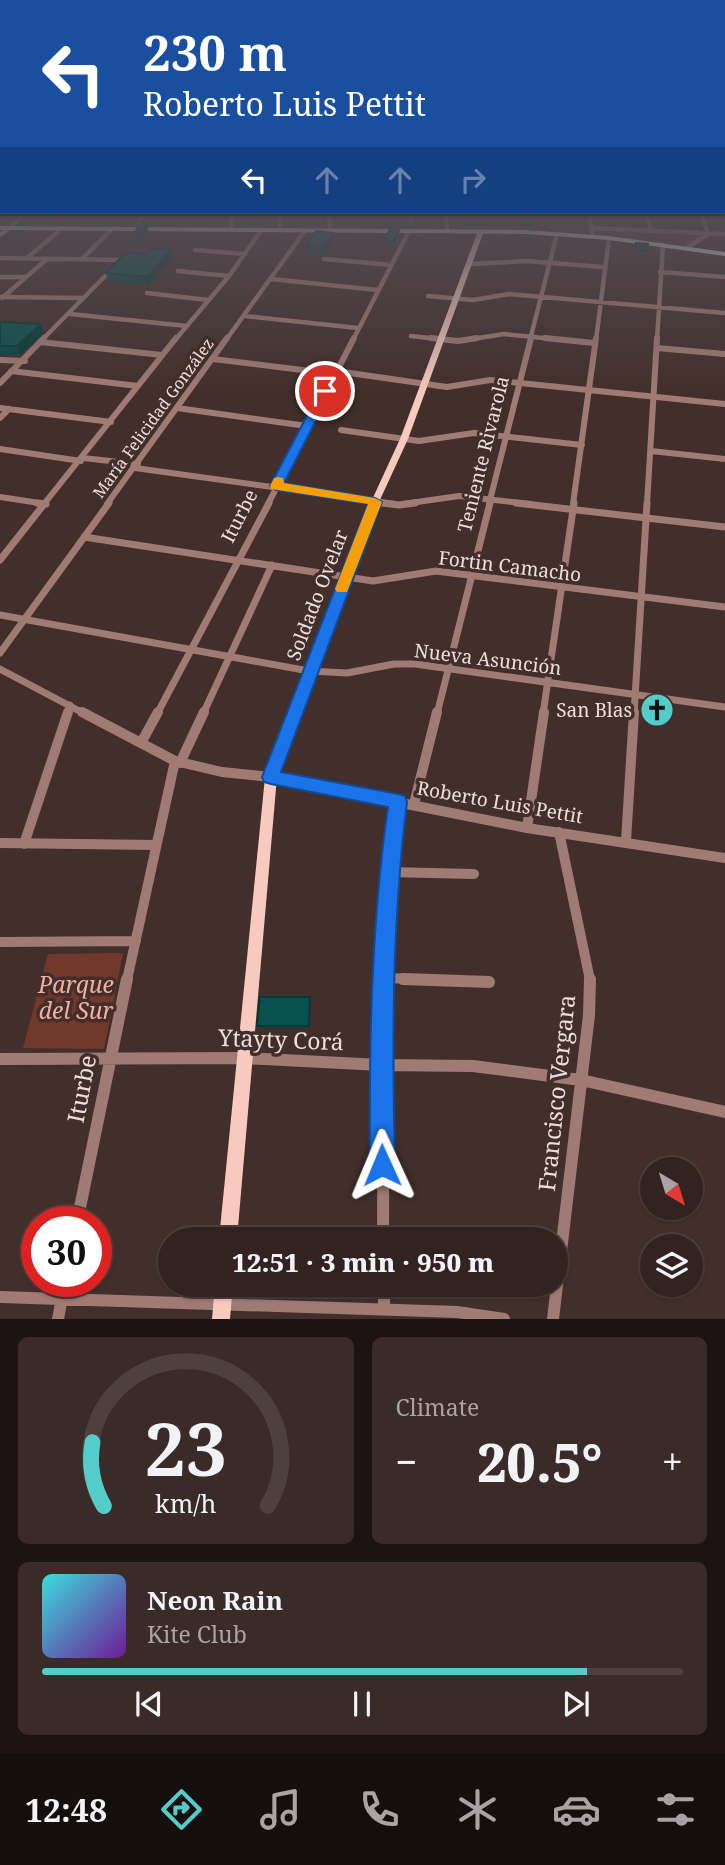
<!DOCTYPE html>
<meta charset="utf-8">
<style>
:root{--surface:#322320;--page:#3a2b29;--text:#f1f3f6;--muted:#a8a4a5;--line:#4d403e;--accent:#53cdca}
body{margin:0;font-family:"Noto Serif",serif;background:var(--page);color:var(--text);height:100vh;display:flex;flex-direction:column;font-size:26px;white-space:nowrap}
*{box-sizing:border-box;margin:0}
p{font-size:23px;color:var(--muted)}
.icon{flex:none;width:38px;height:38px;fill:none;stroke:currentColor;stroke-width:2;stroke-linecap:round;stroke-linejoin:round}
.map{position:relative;height:1319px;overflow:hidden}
.details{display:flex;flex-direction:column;gap:18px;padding:18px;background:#1c1312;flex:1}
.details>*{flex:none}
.top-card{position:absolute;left:0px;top:0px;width:726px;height:214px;box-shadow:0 2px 5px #0004,0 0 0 2px var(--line);background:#1a4fa0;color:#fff;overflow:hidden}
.needle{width:46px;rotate:142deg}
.tools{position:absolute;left:640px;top:1157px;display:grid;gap:14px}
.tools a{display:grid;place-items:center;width:63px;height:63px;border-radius:50%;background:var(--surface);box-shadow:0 2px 5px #0004,0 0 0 2px var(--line);font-size:35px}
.speed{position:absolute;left:21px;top:1206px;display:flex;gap:14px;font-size:35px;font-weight:700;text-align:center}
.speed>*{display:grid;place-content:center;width:91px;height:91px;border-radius:50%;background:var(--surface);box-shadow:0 2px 5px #0004,0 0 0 2px var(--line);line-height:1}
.speed .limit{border:10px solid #d22;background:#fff;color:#111}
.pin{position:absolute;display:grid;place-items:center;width:60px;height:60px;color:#fff;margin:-30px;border:4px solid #fff;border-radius:50%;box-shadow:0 2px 7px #0007}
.me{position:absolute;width:77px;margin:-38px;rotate:359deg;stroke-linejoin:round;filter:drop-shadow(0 0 5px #0008)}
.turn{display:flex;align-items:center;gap:24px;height:147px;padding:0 28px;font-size:32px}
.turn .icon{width:91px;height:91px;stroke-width:2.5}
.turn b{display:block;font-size:49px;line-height:60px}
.lanes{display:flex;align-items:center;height:66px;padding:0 28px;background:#0003;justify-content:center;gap:35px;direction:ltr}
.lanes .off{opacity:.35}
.big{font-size:52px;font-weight:800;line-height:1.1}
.details .tile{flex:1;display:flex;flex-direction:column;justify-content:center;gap:10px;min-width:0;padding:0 24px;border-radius:10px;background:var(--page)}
.details .dial{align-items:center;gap:0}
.dial svg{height:182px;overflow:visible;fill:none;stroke:var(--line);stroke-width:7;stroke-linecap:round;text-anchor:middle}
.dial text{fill:var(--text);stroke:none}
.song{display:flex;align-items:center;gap:21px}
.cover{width:84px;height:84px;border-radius:10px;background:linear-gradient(135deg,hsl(180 70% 55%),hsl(280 70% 35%))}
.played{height:7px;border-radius:4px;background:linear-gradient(90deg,var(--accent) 85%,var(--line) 85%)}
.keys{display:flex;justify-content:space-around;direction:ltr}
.heat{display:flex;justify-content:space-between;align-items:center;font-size:38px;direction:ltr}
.details .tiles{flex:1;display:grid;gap:18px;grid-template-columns:1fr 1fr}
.tile:last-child{grid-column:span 2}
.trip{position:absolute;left:158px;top:1227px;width:410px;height:70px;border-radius:35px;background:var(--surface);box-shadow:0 2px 5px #0004,0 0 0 2px var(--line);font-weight:800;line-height:70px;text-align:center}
.tabs{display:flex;height:112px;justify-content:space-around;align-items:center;background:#140e0d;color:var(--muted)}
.tabs .icon{width:49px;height:49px}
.tabs .selected{color:var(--accent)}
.tabs b{font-size:32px;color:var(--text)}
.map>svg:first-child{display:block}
.built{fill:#513731}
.green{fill:#73382c}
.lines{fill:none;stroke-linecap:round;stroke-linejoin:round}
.minor-far4{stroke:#a07b73;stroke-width:4.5}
.minor-far3{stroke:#a07b73;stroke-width:6}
.minor-far2{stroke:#a07b73;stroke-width:7}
.minor-far1{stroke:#a07b73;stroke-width:10}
.minor{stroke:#a07b73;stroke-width:12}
.major{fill:#f7c9bf;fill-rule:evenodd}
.highway{fill:#f5f5f5;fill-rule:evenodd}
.wall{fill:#084644}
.shaded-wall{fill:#063937}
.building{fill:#09514f;stroke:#063937;stroke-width:2}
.route{fill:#1a73e8;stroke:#114b97;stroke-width:2}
.slow{fill:#f59e0b}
.labels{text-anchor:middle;stroke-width:7;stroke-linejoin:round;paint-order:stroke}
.far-street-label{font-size:16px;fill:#ecdfdc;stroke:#422f2b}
.street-label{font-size:19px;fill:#ecdfdc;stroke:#422f2b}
.poi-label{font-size:19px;fill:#ecdfdc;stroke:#422f2b;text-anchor:end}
.near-park-label{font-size:23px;font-style:italic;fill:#f2afa0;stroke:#422f2b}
.near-street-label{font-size:23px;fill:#ecdfdc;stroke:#422f2b}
</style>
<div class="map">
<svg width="725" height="1319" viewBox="0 0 725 1319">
<rect width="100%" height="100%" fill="#422f2b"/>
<path class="built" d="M30 212H277L276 228 141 229 20 225Z
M280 212H440L442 228H277Z
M444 215 592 226 593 228 708 234 687 246 588 233 449 227Z"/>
<path class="green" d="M123 953 104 1049 23 1048 48 954Z"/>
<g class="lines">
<path class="minor-far4" d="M280 212V229
M329 212 330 229
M409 212 411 221
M445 212 447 228
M589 212 592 234
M646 212 651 231
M12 226 26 212
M592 228 725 234
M138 229 143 212
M231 230 232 212
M688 247 708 234 701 212
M195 250 245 254
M0 258 122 260
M27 258 60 230
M82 259 111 230
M324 259 392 265
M471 264 527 261 603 267
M178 271 229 276
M660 272 725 277
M0 277H26
M271 279 378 290
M147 293 208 300
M428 296 473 300 509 294 725 313
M0 297 83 298
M2 298 47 259
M70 314 187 326
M245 316 358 328
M411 336 447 340
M42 340 112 269
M175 340 229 276 260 232
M226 340 304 232
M353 340 409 231
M466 340 504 334 563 340
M530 340 557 234
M596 340 609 238
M657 340 663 245"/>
<path class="minor-far3" d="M431 338 458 341 477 338
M545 338 594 343
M40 342 162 355
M657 348 725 354
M213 359 334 374
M0 360 25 361
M11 371 138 386
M336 371 447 387 490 380 725 404
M0 383 44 338
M0 408 111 422
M177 408 307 426
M0 418 9 409
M341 430 419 441 474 433 582 445
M0 449 81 461
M651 451 725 459
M83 458 138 464
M135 468 395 504
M0 497 46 504
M44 504 176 338
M107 504 227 338
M268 504 354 338
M403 504 459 496 531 504
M489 504 531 338
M573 504 596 338
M647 504 657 338"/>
<path class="minor-far2" d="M37 503 46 504
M382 503 399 505 415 503
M516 503 725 527
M84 537 373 581 436 571 725 607
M0 560 45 503
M0 615 309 671 347 673 394 664H415L725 707
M0 653 109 503
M0 669 85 714
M67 714 70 705
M157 714 269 503
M203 714 272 565
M437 714 490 503
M543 714 574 503
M634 714 647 503"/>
<path class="minor-far1" d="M82 712 175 761 222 772 271 777 527 828 725 858
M141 743 158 712
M180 763 204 712
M414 804 437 712
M527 828 544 712
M559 832 590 980
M626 841 634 712
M0 843 155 845
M24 844 68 712
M388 872 474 874
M0 942 136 941
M384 978 449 980
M127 980 175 761
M383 980 387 910 398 802"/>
<path class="minor" d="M403 979 489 982
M0 1059 243 1058 381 1065 473 1066 581 1080 725 1112
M77 1222 127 979
M383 1239 384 979
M384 1284V1310
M0 1297 457 1312 504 1319
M58 1319 65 1281
M553 1319 589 1015 590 979"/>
<path class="major" d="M7 228 12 229 0 237V232Z
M481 229 484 231 408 439 379 502 277 777 237 1239H219L265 777 371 502 400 439 478 231Z
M215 1284H233L230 1319H212Z"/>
<path class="highway" d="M0 226 527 230 609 236 725 252V256L609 240 527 234 0 230Z"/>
</g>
<path class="wall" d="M53 218 54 221 52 224H21L20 220Z
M521 218 533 224V228L521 227Z
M399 230V236L393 247 384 246V240Z
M23 231 24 233 21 236H9L8 234Z
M136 231 149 234 140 244 138 243Z
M333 233V239L324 254 306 252V246Z
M636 243 647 251 646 255 635 254Z
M173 257 148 285 108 281 106 273Z
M0 322 41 324 44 333 20 355H0Z
M310 997 309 1028H258L257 1026Z"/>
<path class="shaded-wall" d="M4 212H7V214L0 223V216Z
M147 222 149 234 140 244 138 232Z
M399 230V236L393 247V241Z
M333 233V239L324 254V248Z
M172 249 173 257 148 285 147 277Z
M41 324 44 333 20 355 17 346Z"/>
<path class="building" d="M23 217 53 218 51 220H20Z
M521 218H533V224L521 223Z
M140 222H147L138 232 136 231Z
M390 229 399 230 393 241 384 240Z
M11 231H23L20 234H8Z
M316 231 333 233 324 248 306 246Z
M636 243 648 244 647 251 636 250Z
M151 249H172L147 277 106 273 125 253 145 254Z
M0 322 41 324 17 346H0Z
M260 997H310L309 1026H257Z"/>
<linearGradient id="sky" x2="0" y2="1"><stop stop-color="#241a18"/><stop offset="0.53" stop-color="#544d55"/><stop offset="1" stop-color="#544d55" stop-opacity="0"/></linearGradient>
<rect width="725" height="394" fill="url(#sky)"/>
<path class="route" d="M325 388 331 391 284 483 375 498 382 502 281 772 398 794 405 796 407 802C392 922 392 1044 395 1165L391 1173 382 1177 373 1173 370 1165C369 1045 371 925 388 807L271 784 264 782 262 777 368 504 276 490 270 486 320 391Z"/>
<path class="slow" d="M278 477 283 478 284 483 375 498 382 502 347 592H337L335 589 368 504 271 489 270 486 274 478Z"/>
<defs>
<symbol id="church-disc" viewBox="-11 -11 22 22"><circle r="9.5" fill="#53cdca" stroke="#422f2b"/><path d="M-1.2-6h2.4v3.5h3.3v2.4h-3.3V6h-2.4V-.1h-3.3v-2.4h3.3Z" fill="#111"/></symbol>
</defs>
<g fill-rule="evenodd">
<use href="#church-disc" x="638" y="691" width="38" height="38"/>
</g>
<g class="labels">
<g class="far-street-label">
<text transform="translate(153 418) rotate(-54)" y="6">María Felicidad González</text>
</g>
<g class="street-label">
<text transform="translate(483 454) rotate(-76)" y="7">Teniente Rivarola</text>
<text transform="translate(239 516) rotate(-63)" y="7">Iturbe</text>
<text transform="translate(510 566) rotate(7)" y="7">Fortin Camacho</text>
<text transform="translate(317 595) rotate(-69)" y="7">Soldado Ovelar</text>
<text transform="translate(488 659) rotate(7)" y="7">Nueva Asunción</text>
<text transform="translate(500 802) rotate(10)" y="7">Roberto Luis Pettit</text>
</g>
<g class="poi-label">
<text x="632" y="717">San Blas</text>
</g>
<g class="near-park-label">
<text x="76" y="993">Parque<tspan x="76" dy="26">del Sur</tspan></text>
</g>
<g class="near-street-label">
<text transform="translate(281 1040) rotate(2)" y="8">Ytayty Corá</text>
<text transform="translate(82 1089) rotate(-79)" y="8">Iturbe</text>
<text transform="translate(557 1093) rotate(-84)" y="8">Francisco Vergara</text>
</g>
</g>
</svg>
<div class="tools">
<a><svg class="needle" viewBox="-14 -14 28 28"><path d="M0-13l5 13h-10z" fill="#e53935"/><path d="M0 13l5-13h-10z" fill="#a8a4a5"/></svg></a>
<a><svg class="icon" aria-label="layers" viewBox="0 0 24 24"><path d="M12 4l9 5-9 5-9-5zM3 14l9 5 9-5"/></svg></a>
</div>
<div class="speed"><div class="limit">30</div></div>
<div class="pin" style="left:325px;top:391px;background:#d93025"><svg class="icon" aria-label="arrive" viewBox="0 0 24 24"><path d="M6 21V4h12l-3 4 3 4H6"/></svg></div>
<svg class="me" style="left:382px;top:1165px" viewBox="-20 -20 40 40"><path d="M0-17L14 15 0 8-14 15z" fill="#1a73e8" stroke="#fff" stroke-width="4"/></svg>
<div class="trip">12:51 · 3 min · 950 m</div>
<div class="top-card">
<div class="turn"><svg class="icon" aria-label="left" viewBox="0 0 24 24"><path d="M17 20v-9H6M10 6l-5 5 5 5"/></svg><div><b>230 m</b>Roberto Luis Pettit</div></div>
<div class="lanes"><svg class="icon" aria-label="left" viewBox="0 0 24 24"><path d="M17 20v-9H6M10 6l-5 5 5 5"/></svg><svg class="icon off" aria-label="ahead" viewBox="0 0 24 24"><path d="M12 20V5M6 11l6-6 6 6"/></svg><svg class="icon off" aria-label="ahead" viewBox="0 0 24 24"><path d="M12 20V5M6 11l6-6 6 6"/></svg><svg class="icon off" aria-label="right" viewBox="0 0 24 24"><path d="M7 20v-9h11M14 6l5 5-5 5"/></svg></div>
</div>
</div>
<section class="details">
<div class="tiles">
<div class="tile dial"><svg viewBox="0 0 100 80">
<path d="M14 69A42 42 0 1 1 86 69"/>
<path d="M14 69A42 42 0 0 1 9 41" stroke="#53cdca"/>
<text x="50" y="56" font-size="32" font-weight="700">23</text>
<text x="50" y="72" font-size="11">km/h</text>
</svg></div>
<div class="tile"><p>Climate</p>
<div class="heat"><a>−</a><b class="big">20.5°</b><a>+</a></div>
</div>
<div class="tile">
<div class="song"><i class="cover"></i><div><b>Neon Rain</b><p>Kite Club</p></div></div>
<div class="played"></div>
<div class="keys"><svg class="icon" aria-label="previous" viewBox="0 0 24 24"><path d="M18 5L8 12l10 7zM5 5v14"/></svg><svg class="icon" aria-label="pause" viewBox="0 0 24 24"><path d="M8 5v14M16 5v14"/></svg><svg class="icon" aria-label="next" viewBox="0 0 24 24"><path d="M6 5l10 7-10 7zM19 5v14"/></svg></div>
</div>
</div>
</section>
<nav class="tabs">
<b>12:48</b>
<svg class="icon selected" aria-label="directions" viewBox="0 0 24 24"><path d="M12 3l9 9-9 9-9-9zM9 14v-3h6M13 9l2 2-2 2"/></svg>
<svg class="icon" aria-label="music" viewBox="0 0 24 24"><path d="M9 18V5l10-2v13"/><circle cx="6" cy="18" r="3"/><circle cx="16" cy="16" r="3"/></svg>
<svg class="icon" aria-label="phone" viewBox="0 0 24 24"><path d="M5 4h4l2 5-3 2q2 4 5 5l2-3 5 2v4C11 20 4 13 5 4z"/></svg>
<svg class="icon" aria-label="climate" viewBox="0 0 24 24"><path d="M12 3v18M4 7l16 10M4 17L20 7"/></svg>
<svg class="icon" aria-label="car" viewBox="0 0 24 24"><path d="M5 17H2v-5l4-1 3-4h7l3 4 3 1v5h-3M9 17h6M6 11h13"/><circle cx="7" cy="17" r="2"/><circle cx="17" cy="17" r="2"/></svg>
<svg class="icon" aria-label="filters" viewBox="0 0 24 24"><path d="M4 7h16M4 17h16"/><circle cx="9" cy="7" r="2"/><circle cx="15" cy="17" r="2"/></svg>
</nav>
